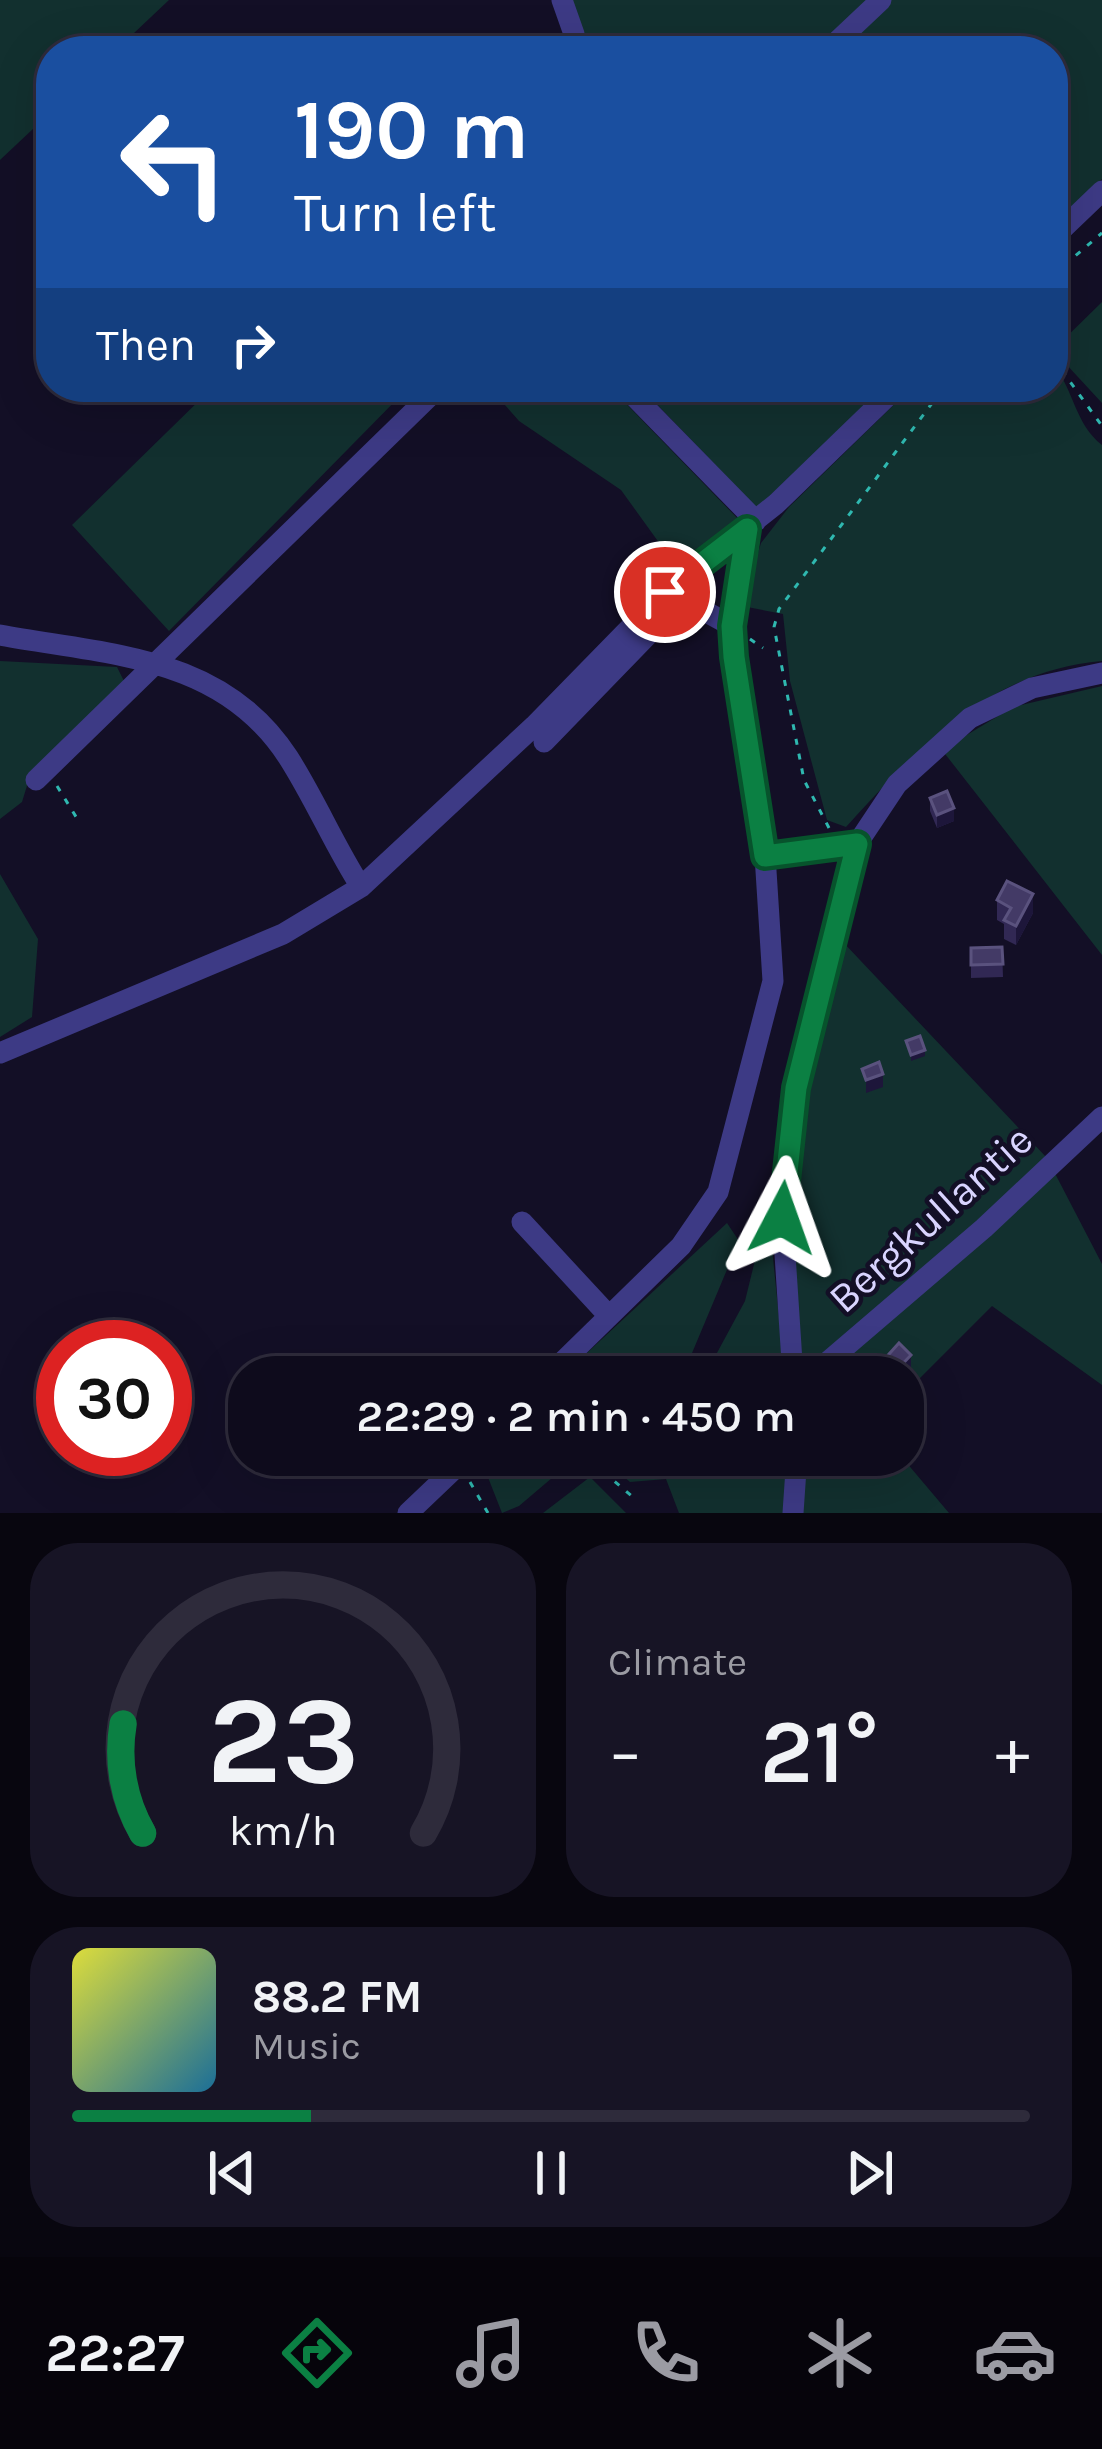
<!DOCTYPE html>
<meta charset="utf-8">
<style>
:root{--surface:#0e0b1c;--page:#171425;--text:#f1f3f6;--muted:#9b9ba3;--line:#2e2b3b;--accent:#0b8043}
body{margin:0;font-family:Karla,sans-serif;background:var(--page);color:var(--text);height:100vh;display:flex;flex-direction:column;font-size:45px;white-space:nowrap}
*{box-sizing:border-box;margin:0}
p{font-size:39px;color:var(--muted)}
.icon{flex:none;width:66px;height:66px;fill:none;stroke:currentColor;stroke-width:2;stroke-linecap:round;stroke-linejoin:round}
.map{position:relative;height:1513px;overflow:hidden}
.sheet{display:flex;flex-direction:column;gap:30px;padding:30px;background:#08060f;flex:1}
.sheet>*{flex:none}
.top-card{position:absolute;left:36px;top:36px;width:1032px;height:366px;border-radius:48px;box-shadow:0 12px 48px #0002,0 0 0 3px var(--line);background:#1a4fa0;color:#fff;overflow:hidden}
.speed{position:absolute;left:36px;top:1320px;display:flex;gap:24px;font-size:60px;font-weight:700;text-align:center}
.speed>*{display:grid;place-content:center;width:156px;height:156px;border-radius:50%;background:var(--surface);box-shadow:0 12px 48px #0002,0 0 0 3px var(--line);line-height:1}
.speed .limit{border:18px solid #d22;background:#fff;color:#111}
.pin{position:absolute;display:grid;place-items:center;width:102px;height:102px;color:#fff;margin:-51px;border:6px solid #fff;border-radius:50%;box-shadow:0 3px 12px #0007}
.me{position:absolute;width:132px;margin:-66px;rotate:4deg;stroke-linejoin:round;filter:drop-shadow(0 0 9px #0008)}
.turn{display:flex;align-items:center;gap:42px;height:252px;padding:0 60px;font-size:54px}
.turn .icon{width:156px;height:156px;stroke-width:2.5}
.turn b{display:block;font-size:84px;line-height:102px}
.then{display:flex;align-items:center;height:114px;padding:0 60px;background:#0003;gap:24px;font-size:45px}
.big{font-size:90px;font-weight:600;line-height:1.1}
.sheet .tile{flex:1;display:flex;flex-direction:column;justify-content:center;gap:18px;min-width:0;padding:0 42px;border-radius:48px;background:var(--page)}
.sheet .dial{align-items:center;gap:0}
.dial svg{height:312px;overflow:visible;fill:none;stroke:var(--line);stroke-width:7;stroke-linecap:round;text-anchor:middle}
.dial text{fill:var(--text);stroke:none}
.song{display:flex;align-items:center;gap:36px}
.cover{width:144px;height:144px;border-radius:18px;background:linear-gradient(135deg,hsl(60 70% 55%),hsl(200 70% 35%))}
.played{height:12px;border-radius:6px;background:linear-gradient(90deg,var(--accent) 25%,var(--line) 25%)}
.keys{display:flex;justify-content:space-around;direction:ltr}
.heat{display:flex;justify-content:space-between;align-items:center;font-size:66px;direction:ltr}
.sheet .tiles{flex:1;display:grid;gap:30px;grid-template-columns:1fr 1fr}
.tile:last-child{grid-column:span 2}
.trip{position:absolute;left:228px;top:1356px;width:696px;height:120px;border-radius:48px;background:var(--surface);box-shadow:0 12px 48px #0002,0 0 0 3px var(--line);font-weight:600;line-height:120px;text-align:center}
.tabs{display:flex;height:192px;justify-content:space-around;align-items:center;background:#06040b;color:var(--muted)}
.tabs .icon{width:84px;height:84px}
.tabs .active{color:var(--accent)}
.tabs b{font-size:54px;color:var(--text)}
.map>svg:first-child{display:block}
.green{fill:#12302f}
.lines{fill:none;stroke-linecap:round;stroke-linejoin:round}
.path{stroke:#2fb8b0;stroke-width:3;stroke-dasharray:6 9;stroke-linecap:butt}
.minor{stroke:#3d3a85;stroke-width:21}
.wall{fill:#312854}
.shaded-wall{fill:#1d163a}
.building{fill:#433a66;stroke:#5a527e;stroke-width:3}
.route-casing{stroke:#07532c;stroke-width:30}
.route{stroke:#0b8043;stroke-width:21}
.labels{text-anchor:middle;stroke-width:9;stroke-linejoin:round;paint-order:stroke}
.street-label{font-size:42px;fill:#d9d4ff;stroke:#130f26}
</style>
<div class="map">
<svg width="1102" height="1513" viewBox="0 0 1102 1513">
<rect width="100%" height="100%" fill="#130f26"/>
<path class="green" d="M0 0H169L115 51H51V112L0 160Z
M570 0H870L816 51H582L583 32Z
M889 0H1102V179L1053 226V51H835Z
M1102 302V403L1053 350Z
M1053 364C1074 390 1075 424 1102 445V661C989 671 918 748 846 827L827 820 790 681 783 614 742 606 761 543 789 507 912 387H1053Z
M213 387H409L169 631 72 525Z
M489 387H610L740 521 678 569 621 490 519 421Z
M640 387H884L757 508Z
M0 661 117 667 124 681 30 776 22 802 0 819Z
M1102 686V955L942 750 1013 707Z
M0 874 38 939 32 1017 0 1037Z
M842 941 1047 1158 1102 1264V1385L992 1306 903 1395V1377H804L790 1243 803 1118Z
M727 1223 739 1241 687 1365 673 1377H561Z
M758 1248H772L785 1377H704L745 1301Z
M579 1455 519 1506 502 1513 480 1457Z
M622 1455H790L786 1513H679L666 1479 630 1482 608 1463Z
M807 1455H900L949 1513H802Z
M590 1477 626 1513H543Z"/>
<g class="lines">
<path class="path" d="M1053 275 1102 233
M1053 358 1102 426
M750 639 763 648
M57 786 78 820
M829 828 804 780 774 627 779 609 944 387
M592 1462 634 1498
M470 1482 488 1513"/>
<path class="minor" d="M562 0 574 34 571 51
M827 51 881 0
M1053 238 1102 191
M625 387 756 521
M0 635C108 655 222 655 288 757 315 799 334 845 361 887
M544 742 673 609 699 608 732 626
M36 780 439 387
M765 855 857 844
M0 1053 283 934 361 887 534 726 665 592 776 504 897 387
M522 1222 609 1316
M547 1377 681 1246 718 1192 773 981 765 855 733 657 732 626 747 529
M793 1377 781 1193 796 1088 857 844 897 784 970 718 1032 688 1102 673
M810 1377 984 1228 1102 1117
M408 1513 469 1455
M793 1513 797 1455"/>
</g>
<path class="wall" d="M930 798 954 821 937 828 930 811Z
M997 900 1033 913 1016 945 1004 939V924L997 920Z
M1002 947 1003 977 971 978V948Z
M881 1363 911 1368 902 1377H883Z"/>
<path class="shaded-wall" d="M954 808V821L937 828V815Z
M1033 894V913L1016 945V926Z
M925 1050V1056L911 1061V1055Z
M883 1074V1087L866 1093V1080Z
M911 1355V1368L902 1377H893V1374Z"/>
<path class="building" d="M947 791 954 808 937 815 930 798Z
M1007 881 1033 894 1016 926 1004 920 1011 908 997 900Z
M1002 947 1003 964 971 965V948Z
M920 1036 925 1050 911 1055 906 1041Z
M879 1062 883 1074 866 1080 862 1069Z
M899 1343 911 1355 893 1374 881 1363Z"/>
<g class="lines">
<defs>
<path id="route" d="M665 592 747 529 732 626 734 657 765 856 857 844 796 1088 782 1218"/>
</defs>
<use href="#route" class="route-casing"/>
<use href="#route" class="route"/>
</g>
<g class="labels">
<g class="street-label">
<text transform="translate(930 1218) rotate(-42)" y="15">Bergkullantie</text>
</g>
</g>
</svg>
<div class="speed"><div class="limit">30</div></div>
<div class="pin" style="left:665px;top:592px;background:#d93025"><svg class="icon" aria-label="arrive" viewBox="0 0 24 24"><path d="M6 21V4h12l-3 4 3 4H6"/></svg></div>
<svg class="me" style="left:782px;top:1218px" viewBox="-20 -20 40 40"><path d="M0-17L14 15 0 8-14 15z" fill="#0b8043" stroke="#fff" stroke-width="4"/></svg>
<div class="trip">22:29 · 2 min · 450 m</div>
<div class="top-card">
<div class="turn"><svg class="icon" aria-label="left" viewBox="0 0 24 24"><path d="M17 20v-9H6M10 6l-5 5 5 5"/></svg><div><b>190 m</b>Turn left</div></div>
<div class="then">Then<svg class="icon" aria-label="right" viewBox="0 0 24 24"><path d="M7 20v-9h11M14 6l5 5-5 5"/></svg></div>
</div>
</div>
<section class="sheet">
<div class="tiles">
<div class="tile dial"><svg viewBox="0 0 100 80">
<path d="M14 69A42 42 0 1 1 86 69"/>
<path d="M14 69A42 42 0 0 1 9 41" stroke="#0b8043"/>
<text x="50" y="56" font-size="32" font-weight="700">23</text>
<text x="50" y="72" font-size="11">km/h</text>
</svg></div>
<div class="tile"><p>Climate</p>
<div class="heat"><a>−</a><b class="big">21°</b><a>+</a></div>
</div>
<div class="tile">
<div class="song"><i class="cover"></i><div><b>88.2 FM</b><p>Music</p></div></div>
<div class="played"></div>
<div class="keys"><svg class="icon" aria-label="previous" viewBox="0 0 24 24"><path d="M18 5L8 12l10 7zM5 5v14"/></svg><svg class="icon" aria-label="pause" viewBox="0 0 24 24"><path d="M8 5v14M16 5v14"/></svg><svg class="icon" aria-label="next" viewBox="0 0 24 24"><path d="M6 5l10 7-10 7zM19 5v14"/></svg></div>
</div>
</div>
</section>
<nav class="tabs">
<b>22:27</b>
<svg class="icon active" aria-label="directions" viewBox="0 0 24 24"><path d="M12 3l9 9-9 9-9-9zM9 14v-3h6M13 9l2 2-2 2"/></svg>
<svg class="icon" aria-label="music" viewBox="0 0 24 24"><path d="M9 18V5l10-2v13"/><circle cx="6" cy="18" r="3"/><circle cx="16" cy="16" r="3"/></svg>
<svg class="icon" aria-label="phone" viewBox="0 0 24 24"><path d="M5 4h4l2 5-3 2q2 4 5 5l2-3 5 2v4C11 20 4 13 5 4z"/></svg>
<svg class="icon" aria-label="climate" viewBox="0 0 24 24"><path d="M12 3v18M4 7l16 10M4 17L20 7"/></svg>
<svg class="icon" aria-label="car" viewBox="0 0 24 24"><path d="M5 17H2v-5l4-1 3-4h7l3 4 3 1v5h-3M9 17h6M6 11h13"/><circle cx="7" cy="17" r="2"/><circle cx="17" cy="17" r="2"/></svg>
</nav>
